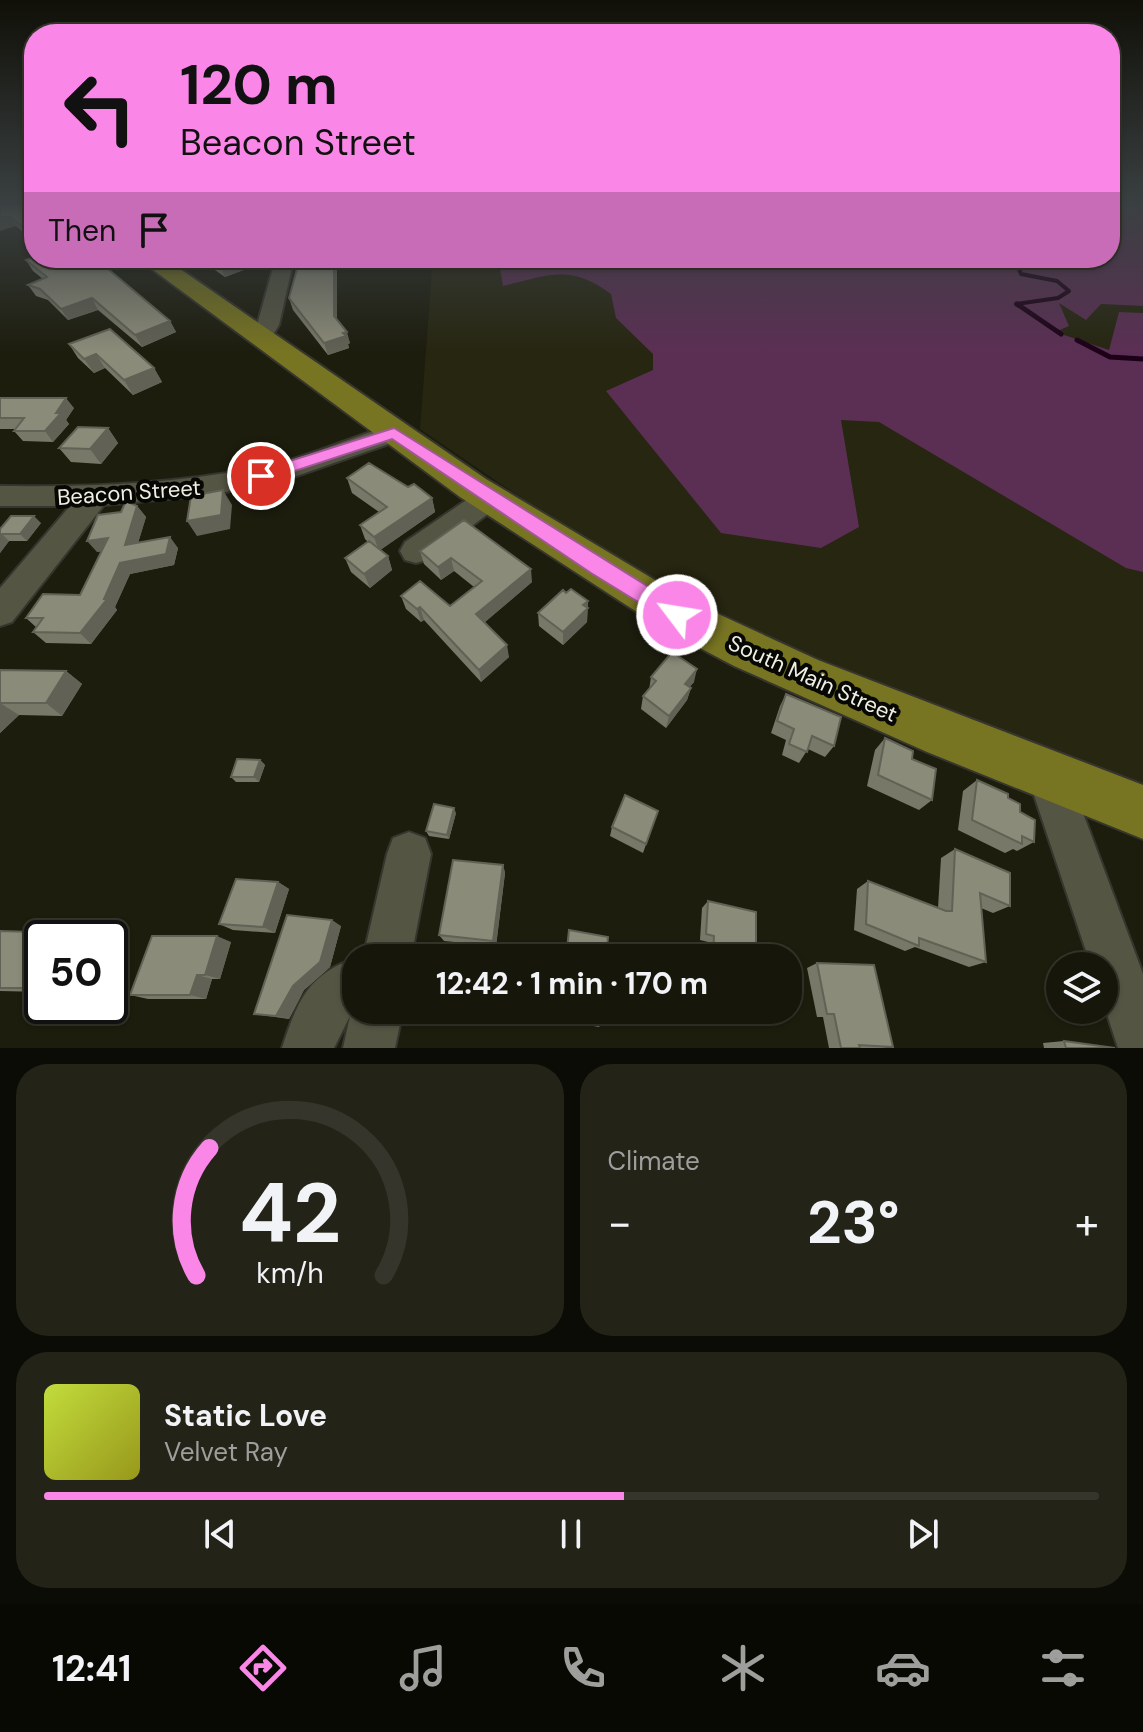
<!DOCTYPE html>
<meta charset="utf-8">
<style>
:root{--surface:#16160a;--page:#232318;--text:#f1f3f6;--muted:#9e9f9c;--line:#35352b;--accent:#fa87e7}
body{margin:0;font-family:"DM Sans",sans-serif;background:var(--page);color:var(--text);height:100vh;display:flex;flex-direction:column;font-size:30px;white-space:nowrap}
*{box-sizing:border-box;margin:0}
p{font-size:26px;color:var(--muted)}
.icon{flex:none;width:44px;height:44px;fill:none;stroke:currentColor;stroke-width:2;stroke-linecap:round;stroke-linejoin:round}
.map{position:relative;height:1048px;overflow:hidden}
.details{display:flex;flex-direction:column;gap:16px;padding:16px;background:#0c0c06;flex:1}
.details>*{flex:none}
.hud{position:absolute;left:24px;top:24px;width:1096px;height:244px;border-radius:32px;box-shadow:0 2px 6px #0004,0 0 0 2px var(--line);background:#fa87e7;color:#111;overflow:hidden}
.fabs{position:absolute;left:1046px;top:952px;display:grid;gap:16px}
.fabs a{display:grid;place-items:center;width:72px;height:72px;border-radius:50%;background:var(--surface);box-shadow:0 2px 6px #0004,0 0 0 2px var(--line);font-size:40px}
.speed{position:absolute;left:24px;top:920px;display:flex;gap:16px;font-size:40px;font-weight:700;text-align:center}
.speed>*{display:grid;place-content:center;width:104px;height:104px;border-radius:50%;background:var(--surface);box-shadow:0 2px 6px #0004,0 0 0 2px var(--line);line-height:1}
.speed .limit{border:4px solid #111;border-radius:12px;background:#fff;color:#111}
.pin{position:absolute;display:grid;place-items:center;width:68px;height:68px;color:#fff;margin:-34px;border:4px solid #fff;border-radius:50%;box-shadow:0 2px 8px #0007}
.me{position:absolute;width:88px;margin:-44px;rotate:301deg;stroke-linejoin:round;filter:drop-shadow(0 0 6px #0008)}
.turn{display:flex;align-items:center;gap:28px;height:168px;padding:0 24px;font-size:36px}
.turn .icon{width:104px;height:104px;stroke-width:2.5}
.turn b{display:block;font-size:56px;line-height:68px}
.then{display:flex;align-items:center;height:76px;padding:0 24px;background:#0003;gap:16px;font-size:30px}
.big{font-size:60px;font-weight:700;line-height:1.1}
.details .card{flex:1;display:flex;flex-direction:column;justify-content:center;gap:12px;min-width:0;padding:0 28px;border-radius:32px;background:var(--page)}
.details .dial{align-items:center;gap:0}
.dial svg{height:208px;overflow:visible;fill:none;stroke:var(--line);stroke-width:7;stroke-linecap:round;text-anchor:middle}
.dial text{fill:var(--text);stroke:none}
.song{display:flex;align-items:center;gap:24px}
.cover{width:96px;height:96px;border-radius:12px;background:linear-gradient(135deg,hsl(70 70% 55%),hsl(60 70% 35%))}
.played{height:8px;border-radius:4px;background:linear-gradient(90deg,var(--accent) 55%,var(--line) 55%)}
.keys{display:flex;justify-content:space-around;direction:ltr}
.heat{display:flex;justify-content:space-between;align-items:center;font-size:44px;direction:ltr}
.details .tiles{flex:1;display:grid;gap:16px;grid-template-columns:1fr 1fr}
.card:last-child{grid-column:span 2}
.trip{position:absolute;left:342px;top:944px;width:460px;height:80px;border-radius:32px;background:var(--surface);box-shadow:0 2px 6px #0004,0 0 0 2px var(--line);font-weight:700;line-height:80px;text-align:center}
.tab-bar{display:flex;height:128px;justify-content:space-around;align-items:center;background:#090904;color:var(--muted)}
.tab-bar .icon{width:56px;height:56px}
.tab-bar .selected{color:var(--accent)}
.tab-bar b{font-size:36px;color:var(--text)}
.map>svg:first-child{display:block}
.built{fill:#272611}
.green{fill:#5b2f54}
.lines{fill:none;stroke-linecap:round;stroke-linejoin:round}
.stream-far1{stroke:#1c0018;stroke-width:4}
.stream{stroke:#1c0018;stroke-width:5}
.minor-casing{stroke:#36352e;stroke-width:4}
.major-casing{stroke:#36352e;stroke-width:4}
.minor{fill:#554;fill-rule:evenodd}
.major{fill:#777422;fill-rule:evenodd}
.wall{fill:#787868}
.shaded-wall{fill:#616155}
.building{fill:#8b8b79;stroke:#616155;stroke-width:2}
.route{fill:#fa87e7;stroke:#a25896;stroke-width:2}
.labels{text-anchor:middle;stroke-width:8;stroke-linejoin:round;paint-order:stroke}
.street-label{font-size:22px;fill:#efefe5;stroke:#070703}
</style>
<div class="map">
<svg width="1143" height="1048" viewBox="0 0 1143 1048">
<rect width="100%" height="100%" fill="#1d1d0e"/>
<path class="built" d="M1110 205H1143V798L1121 792 657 590 420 429 433 258H1110Z"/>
<path class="green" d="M1110 205H1143V306L1101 304 1086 320 1059 303 1069 326 1055 332 1109 350 1119 312 1143 313V572L1126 568 879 422 841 420 859 527 821 548 721 533 606 391 653 370V354L616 318 611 294C570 264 550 275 503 286L498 258H1110Z"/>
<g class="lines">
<path class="stream-far1" d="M1006 258 1016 262 1021 274 1057 281 1069 291 1058 298 1016 304 1019 306"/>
<path class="stream" d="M1017 304 1061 334
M1077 340 1110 357 1143 359"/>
<defs>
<path id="minor" d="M276 258H294L279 325 269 341 261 343 250 336 257 325Z
M394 425 403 427 407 433 403 439 279 482 210 495 104 505 12 622 0 626V588L70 506H0V486C95 487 190 484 283 462 321 452 356 435 394 425Z
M491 487 501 490 505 497 501 504 427 560 416 563 405 560 400 551 405 542 481 490Z
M1050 759 1065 765 1143 974V1048H1118L1104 1005V966H1091L1029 780 1035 765Z
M409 832 425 838 431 854 411 958H363L387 854 393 838Z
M356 958V1010H403L395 1048H343L350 1016 334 1048H282C297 1002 308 974 356 958Z"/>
<path id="major" d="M137 258H164L486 479 690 601 818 660 1143 785V839L927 752 734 666 660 627 460 497Z"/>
</defs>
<use href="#minor" class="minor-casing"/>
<use href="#major" class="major-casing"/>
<use href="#minor" class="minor"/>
<use href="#major" class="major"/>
</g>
<path class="wall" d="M0 205H34V242L16 226Z
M210 258H261L259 264 225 277 212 268 208 260Z
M300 258H337V320L350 343 348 344 349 348 328 355 293 310 289 298Z
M26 260 170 321 176 332 142 347 98 310 68 320 48 300 36 296 28 285 43 279 33 271Z
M69 344 154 368 162 382 133 395 105 368 94 373 78 358Z
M0 398 74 408 66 420 69 424 53 442 23 441 14 431 15 429H0Z
M108 428 118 443 101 464 71 462 59 448Z
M347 478 408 487 432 498 435 512 380 550 388 556 392 570 370 588 351 572 345 558 368 542 365 539 360 525 379 512 352 493Z
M137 506 146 517 138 543 178 548 174 565 130 574 115 607 117 610 91 644 46 643 33 632 37 628 26 618 80 595 102 551 97 552 121 512Z
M464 520 532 582 485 622 509 657 481 682 424 620 421 622 406 609 401 596 450 606 474 587 454 571 441 580 424 564 420 551Z
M41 523 27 541H9L0 553V529Z
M566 593 588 601 587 622 563 645 539 626 538 613Z
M0 670 66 671 82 684 62 716 19 715 0 733Z
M651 677 694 682 689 687 691 688 687 700 666 728 641 709 643 696 649 690Z
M786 694 834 746 825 757 808 749 799 763 782 755 786 740 771 733 780 706Z
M885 738 912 759 932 800 919 810 867 786 875 750Z
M260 760 265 765 259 782H236L231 777Z
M977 780 1008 798 1020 812 1034 842 1017 851 1013 849 1005 853 958 830 963 791Z
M658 811 643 853 610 836 612 827Z
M456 813 449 839 429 836 426 831Z
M955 849 1010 906 993 913 981 908 986 962 969 967 915 947 905 951 854 930 857 889 868 881 938 908 941 858Z
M503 865 505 873 496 946 444 941 439 935Z
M278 882 289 889 275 933 233 930 219 924Z
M708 901 756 958H708V942L700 940 702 908Z
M341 926 330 967 304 990 289 1019 254 1014Z
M92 928 111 934 42 938V992L0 991V931L34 932Z
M231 942 220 979H212L206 999H148L130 995Z
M817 963 893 1047 882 1048H829L823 1017H817L807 968Z
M542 1010H602L601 1024 599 1027 559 1020V1015L543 1012Z
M1064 1041 1115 1048H1044L1043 1043Z"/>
<path class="shaded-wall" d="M10 216 16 226 0 231V218Z
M248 258H261L259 264 225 277 221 268Z
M334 258H337V327L334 316Z
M92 298 98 310 68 320 61 309Z
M170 321 176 332 142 347 135 335Z
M347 332 350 343 348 344 349 348 328 355 324 343Z
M96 354 105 368 94 373 84 359Z
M154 368 162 382 133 395 124 380Z
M66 398 74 408 66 420 69 424 53 442 45 431Z
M108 428 118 443 101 464 90 449Z
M223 490 232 505 230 529 197 536 187 521Z
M432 498 435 512 379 551 374 537Z
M137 506 146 517 134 556 125 545Z
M34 516 41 523 27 541 20 534Z
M2 534 9 541 0 553V537Z
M170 537 178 548 174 565 130 574 115 607 117 610 91 644 80 633 104 599 120 563Z
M108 538 118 549 97 552 87 541Z
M388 556 392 570 370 588 364 574Z
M451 558 454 571 441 580 438 567Z
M531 569 532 582 479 627 476 614Z
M588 601 587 622 563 645V632Z
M420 607 424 620 421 622 417 609Z
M507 645 509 657 481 682 479 670Z
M697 669 694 682 682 697 685 684Z
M66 671 82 684 62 716 46 703Z
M691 688 687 700 666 728 669 716Z
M0 703 19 715 0 733Z
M260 760 265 765 259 782 254 777Z
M454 808 456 813 449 839 447 835Z
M503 865 505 873 496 946 493 941Z
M278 882 289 889 275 933 263 927Z
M332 920 341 926 330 967 304 990 289 1019 276 1016 293 986Z
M92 928 111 934 109 938H87Z
M217 936 231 942 220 979 205 975Z
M197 975 212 979 206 999 190 995Z"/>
<path class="building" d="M0 205H34V237L10 216 0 218Z
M34 257V258H95L170 321 135 335 92 298 61 309 40 289 28 285 47 277 26 260Z
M210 258H248L221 268 208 260Z
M300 258H334V316L347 332 343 333 346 336 324 343 289 298Z
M110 329 154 368 124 380 96 354 84 359 69 344Z
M0 398H66L56 413H61L45 431H14L24 418H0Z
M78 427 108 428 90 449 59 448Z
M369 463 408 487 414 484 432 498 374 537 360 525 387 507 347 478Z
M223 490 221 515 187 521 191 496Z
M126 501 137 506 125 545 170 537 166 554 120 563 104 599H107L80 633 33 632 43 618H26L43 594 80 595 108 538 87 541 98 515 121 512Z
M11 516H34L20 534H2L0 537V529Z
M464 520 531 569 476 614 507 645 479 670 420 607 417 609 401 596 420 581 450 606 482 581 451 558 438 567 420 551Z
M369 541 388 556 364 574 345 558Z
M571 589 588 601 583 605 588 608 563 632 538 613 563 590 566 593Z
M672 652 697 669 685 684 691 688 669 716 643 696 656 681 651 677Z
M0 670 66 671 46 703H0Z
M786 694 841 717 834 746 812 736 807 752 789 744 794 729 777 721Z
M885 738 913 751 912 759 936 769 932 800 878 775Z
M237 759 260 760 254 777H231Z
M977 780 1008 794V798L1020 804V812L1035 820 1034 842 1022 836V844L972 820Z
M625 795 658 811 646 844 612 827Z
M434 804 454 808 447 835 426 831Z
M955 849 1010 873V906L980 893 986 962 919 938V946L866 924 868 881 946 911H952Z
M453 860 503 865 493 941 439 935Z
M236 879 278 882 263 927 219 924Z
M708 901 756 912V958H713L714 936 706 934Z
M287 915 332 920 320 962 293 986 276 1016 254 1014Z
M37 926 92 928 87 938H42V988H0V931L34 932Z
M569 930 608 937 606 958H566Z
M152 936H217L205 975H197L190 995H130Z
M817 963 874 965 893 1047 859 1045 860 1048H841L834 1014H827Z
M547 1010H602L601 1024 559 1017 560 1012Z
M1064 1041 1115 1048H1066Z"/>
<linearGradient id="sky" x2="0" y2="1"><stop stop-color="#101008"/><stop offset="0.58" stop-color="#3a4041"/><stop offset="1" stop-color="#3a4041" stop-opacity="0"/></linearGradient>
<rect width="1143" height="352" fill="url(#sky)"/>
<path class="route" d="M394 428 684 609 687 615 684 621H669L591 573 392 439 261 482 253 476 255 472Z"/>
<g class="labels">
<g class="street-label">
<text transform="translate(129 492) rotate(-4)" y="8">Beacon Street</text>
<text transform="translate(813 678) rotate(24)" y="8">South Main Street</text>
</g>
</g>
</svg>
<div class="fabs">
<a><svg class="icon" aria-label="layers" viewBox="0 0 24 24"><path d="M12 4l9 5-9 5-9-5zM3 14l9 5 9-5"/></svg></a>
</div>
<div class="speed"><div class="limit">50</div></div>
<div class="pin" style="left:261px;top:476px;background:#d93025"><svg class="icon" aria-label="arrive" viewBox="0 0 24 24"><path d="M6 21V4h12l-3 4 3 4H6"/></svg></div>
<svg class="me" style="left:677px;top:615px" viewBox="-20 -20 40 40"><circle r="17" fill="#fa87e7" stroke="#fff" stroke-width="3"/><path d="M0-11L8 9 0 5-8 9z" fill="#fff"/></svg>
<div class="trip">12:42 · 1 min · 170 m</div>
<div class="hud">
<div class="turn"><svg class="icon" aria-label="left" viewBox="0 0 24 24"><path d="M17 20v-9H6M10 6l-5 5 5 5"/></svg><div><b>120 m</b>Beacon Street</div></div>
<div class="then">Then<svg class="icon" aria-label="arrive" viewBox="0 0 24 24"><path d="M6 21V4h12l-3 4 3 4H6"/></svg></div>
</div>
</div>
<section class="details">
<div class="tiles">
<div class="card dial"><svg viewBox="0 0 100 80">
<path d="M14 69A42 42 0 1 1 86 69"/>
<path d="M14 69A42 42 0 0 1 19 20" stroke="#fa87e7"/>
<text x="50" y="56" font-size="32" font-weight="700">42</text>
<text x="50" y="72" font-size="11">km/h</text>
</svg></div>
<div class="card"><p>Climate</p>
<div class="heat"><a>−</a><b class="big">23°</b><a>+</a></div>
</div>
<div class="card">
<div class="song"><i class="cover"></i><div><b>Static Love</b><p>Velvet Ray</p></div></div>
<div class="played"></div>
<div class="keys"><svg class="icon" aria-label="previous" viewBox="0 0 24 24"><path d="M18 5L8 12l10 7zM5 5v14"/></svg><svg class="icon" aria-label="pause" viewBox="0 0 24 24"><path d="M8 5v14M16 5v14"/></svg><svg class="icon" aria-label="next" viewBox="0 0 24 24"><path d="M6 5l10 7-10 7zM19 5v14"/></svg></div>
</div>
</div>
</section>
<nav class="tab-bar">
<b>12:41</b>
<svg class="icon selected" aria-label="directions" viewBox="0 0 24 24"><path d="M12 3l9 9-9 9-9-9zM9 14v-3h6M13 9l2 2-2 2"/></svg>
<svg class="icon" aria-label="music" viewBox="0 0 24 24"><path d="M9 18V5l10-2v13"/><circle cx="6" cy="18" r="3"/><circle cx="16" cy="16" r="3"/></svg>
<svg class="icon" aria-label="phone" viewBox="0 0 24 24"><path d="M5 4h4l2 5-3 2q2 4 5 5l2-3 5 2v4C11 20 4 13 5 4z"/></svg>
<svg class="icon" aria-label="climate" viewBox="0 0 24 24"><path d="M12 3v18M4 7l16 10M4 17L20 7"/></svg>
<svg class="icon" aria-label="car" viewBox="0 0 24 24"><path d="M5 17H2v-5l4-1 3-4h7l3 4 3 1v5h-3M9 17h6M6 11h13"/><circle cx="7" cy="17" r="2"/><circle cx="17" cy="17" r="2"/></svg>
<svg class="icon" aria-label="filters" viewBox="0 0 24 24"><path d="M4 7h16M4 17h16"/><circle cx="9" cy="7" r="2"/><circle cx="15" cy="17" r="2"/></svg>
</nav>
